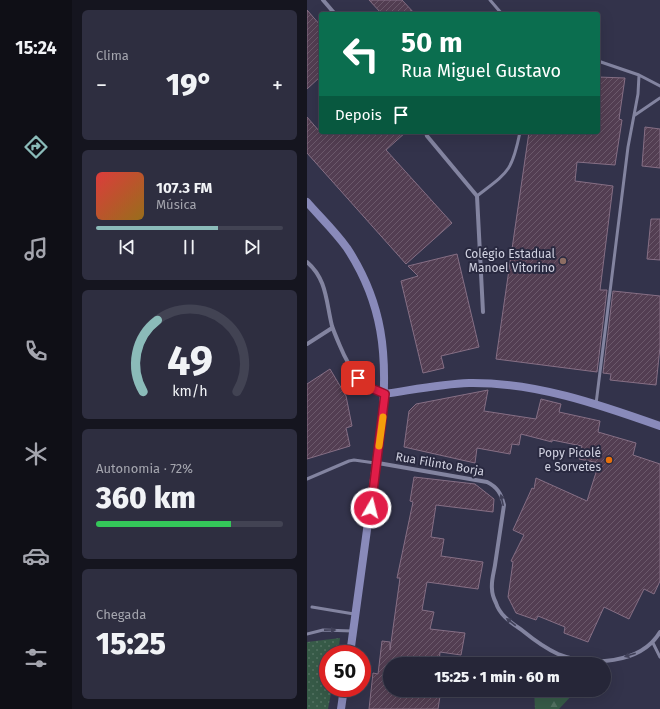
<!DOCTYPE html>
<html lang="pt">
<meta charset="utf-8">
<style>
:root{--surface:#262638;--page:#2e2e40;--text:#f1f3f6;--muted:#a4a5ae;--line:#424353;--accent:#8bbbb9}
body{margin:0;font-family:"Fira Sans",sans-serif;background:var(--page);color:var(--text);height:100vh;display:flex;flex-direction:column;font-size:15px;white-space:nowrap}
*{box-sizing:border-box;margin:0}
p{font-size:13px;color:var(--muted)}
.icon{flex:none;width:22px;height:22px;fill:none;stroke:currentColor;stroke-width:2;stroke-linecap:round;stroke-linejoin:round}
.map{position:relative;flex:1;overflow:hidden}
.panel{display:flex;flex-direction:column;gap:10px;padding:10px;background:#15151f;width:235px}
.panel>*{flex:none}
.top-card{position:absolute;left:12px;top:12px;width:281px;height:122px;border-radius:4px;box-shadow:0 4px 16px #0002,0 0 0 1px var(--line);background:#0b6e4f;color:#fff;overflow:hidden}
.speed{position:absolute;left:12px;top:645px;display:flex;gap:8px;font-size:20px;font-weight:700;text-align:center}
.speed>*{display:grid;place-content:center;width:52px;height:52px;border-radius:50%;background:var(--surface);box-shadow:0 4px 16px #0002,0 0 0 1px var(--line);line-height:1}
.speed .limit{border:6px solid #d22;background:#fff;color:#111}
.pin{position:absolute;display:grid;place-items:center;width:34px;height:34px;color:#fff;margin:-17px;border-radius:8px;box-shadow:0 2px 6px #0006}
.me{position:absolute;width:44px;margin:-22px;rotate:8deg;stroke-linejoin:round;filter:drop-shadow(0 0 3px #0008)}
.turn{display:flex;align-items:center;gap:14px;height:84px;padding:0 16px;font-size:18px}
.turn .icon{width:52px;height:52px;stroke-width:2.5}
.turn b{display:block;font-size:28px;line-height:34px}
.then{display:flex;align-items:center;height:38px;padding:0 16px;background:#0003;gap:8px;font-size:15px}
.big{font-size:30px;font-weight:800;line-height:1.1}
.panel .tile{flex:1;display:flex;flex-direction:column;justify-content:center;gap:6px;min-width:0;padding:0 14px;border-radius:6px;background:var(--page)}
.panel .dial{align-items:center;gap:0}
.dial svg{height:104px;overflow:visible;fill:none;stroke:var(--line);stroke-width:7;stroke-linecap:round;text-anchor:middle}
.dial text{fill:var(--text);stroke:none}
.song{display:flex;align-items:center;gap:12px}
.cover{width:48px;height:48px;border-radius:6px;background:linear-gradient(135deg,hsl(0 70% 55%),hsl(40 70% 35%))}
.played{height:4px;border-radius:2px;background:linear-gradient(90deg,var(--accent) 65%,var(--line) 65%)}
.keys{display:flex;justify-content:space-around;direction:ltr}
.heat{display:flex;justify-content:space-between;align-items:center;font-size:22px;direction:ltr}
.charge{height:6px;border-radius:3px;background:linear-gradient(90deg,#34c759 72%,var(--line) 0)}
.trip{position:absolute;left:76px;top:657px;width:228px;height:40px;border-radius:20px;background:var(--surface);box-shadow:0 4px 16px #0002,0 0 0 1px var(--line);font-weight:800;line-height:40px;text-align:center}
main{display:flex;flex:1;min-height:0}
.menu{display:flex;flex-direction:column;width:72px;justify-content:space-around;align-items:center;background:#0f0f16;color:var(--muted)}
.menu .icon{width:28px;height:28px}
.menu .active{color:var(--accent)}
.menu b{font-size:18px;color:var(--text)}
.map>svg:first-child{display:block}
.forest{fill:url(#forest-firs)}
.park{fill:url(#park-dots)}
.building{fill:url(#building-hatch);stroke:#866f85}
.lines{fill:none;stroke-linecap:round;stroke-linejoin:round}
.lane{stroke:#8384a0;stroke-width:3}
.street{stroke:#8384a0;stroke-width:4}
.secondary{stroke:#898aba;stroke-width:8}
.oneway{fill:#404058}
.route-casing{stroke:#92132f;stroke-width:10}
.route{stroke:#e11d48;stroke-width:7}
.slow{stroke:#f59e0b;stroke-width:7}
.education-dot{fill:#8d6e63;stroke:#292940;stroke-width:1.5}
.food-dot{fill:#e8710a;stroke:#292940;stroke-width:1.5}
.labels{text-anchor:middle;stroke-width:4;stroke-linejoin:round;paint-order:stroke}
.poi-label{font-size:12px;fill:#d1d2e1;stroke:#292940;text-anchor:end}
.street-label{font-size:12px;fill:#d1d2e1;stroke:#292940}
</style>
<main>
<nav class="menu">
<b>15:24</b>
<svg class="icon active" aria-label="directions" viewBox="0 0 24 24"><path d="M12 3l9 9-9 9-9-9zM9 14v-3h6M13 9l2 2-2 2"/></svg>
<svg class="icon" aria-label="music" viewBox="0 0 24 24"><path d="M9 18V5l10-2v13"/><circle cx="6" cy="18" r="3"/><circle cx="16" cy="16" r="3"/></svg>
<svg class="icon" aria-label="phone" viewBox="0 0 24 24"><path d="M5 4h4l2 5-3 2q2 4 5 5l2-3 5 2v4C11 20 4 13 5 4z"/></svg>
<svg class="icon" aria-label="climate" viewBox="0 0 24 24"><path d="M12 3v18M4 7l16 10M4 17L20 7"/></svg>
<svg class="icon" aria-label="car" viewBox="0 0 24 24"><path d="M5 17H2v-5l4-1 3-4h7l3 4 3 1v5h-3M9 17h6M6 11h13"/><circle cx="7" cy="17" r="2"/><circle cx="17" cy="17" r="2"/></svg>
<svg class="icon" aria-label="filters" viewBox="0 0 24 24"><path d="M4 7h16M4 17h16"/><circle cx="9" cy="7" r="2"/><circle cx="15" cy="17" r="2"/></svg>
</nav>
<section class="panel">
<div class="tile"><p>Clima</p>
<div class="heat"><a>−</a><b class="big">19°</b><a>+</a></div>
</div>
<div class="tile">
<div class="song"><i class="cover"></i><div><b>107.3 FM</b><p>Música</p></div></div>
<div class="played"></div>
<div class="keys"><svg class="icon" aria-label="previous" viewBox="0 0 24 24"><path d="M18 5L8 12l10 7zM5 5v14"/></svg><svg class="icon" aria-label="pause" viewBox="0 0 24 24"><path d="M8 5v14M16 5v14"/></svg><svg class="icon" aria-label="next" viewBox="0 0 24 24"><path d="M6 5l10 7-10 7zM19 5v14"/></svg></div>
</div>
<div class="tile dial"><svg viewBox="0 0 100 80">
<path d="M14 69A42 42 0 1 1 86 69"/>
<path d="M14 69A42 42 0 0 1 25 14" stroke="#8bbbb9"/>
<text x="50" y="56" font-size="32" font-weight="700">49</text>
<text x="50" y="72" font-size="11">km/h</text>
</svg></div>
<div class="tile"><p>Autonomia · 72%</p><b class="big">360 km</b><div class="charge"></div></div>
<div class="tile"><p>Chegada</p><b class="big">15:25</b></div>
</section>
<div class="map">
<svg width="353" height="709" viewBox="0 0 353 709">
<defs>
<pattern id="forest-firs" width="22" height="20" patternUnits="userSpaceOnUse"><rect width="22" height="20" fill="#375b48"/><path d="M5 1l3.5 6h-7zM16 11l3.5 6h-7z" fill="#537262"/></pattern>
<pattern id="park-dots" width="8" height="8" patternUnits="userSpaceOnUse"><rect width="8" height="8" fill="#375b48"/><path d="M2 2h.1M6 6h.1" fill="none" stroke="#537262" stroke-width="1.8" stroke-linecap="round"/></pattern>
<pattern id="building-hatch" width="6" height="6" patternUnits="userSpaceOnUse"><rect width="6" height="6" fill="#533e52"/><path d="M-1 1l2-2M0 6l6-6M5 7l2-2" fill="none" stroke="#6b596b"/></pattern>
</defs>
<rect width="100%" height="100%" fill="#33334b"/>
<path class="forest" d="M227 690H266L267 693 252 709H228Z"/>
<path class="park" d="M33 638 31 654H21V688H25L21 709H0V642Z"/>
<path class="building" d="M62 0H95L108 14H75Z
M0 10 14 26V76L0 89Z
M291 77 318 78 312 119 315 120 308 165 270 162 268 181 306 186 293 290H300L290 372 189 359 222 132H291Z
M0 117 13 132H99L79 150 145 223 99 264 0 153Z
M338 127 353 129V168L335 166Z
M344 219H353V260L340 259Z
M150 254 172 347 134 356 137 368 116 373 94 281 111 276 101 266Z
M306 291 353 296V347L349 385 303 380 304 374 296 373Z
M23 369 39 396 45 426 39 428 43 446 0 459V384Z
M181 390 177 411 229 419 234 399 254 404 252 412 293 421 291 432 329 443 326 455 353 464V581L347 594 337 589 322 619 297 607 281 642 257 633 258 627 231 616 229 620 209 613 201 597 206 562 204 561 217 535 206 530 225 488 227 489 229 478 280 501 292 463 272 459 275 446 245 440V442L214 434 212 445 205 444 203 454 170 448 168 463 97 447 102 411 109 404Z
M107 477 168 484 187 499 186 512 129 505 124 537 137 539 134 556 176 562 171 589 120 582 115 610 127 612 123 629 158 633 154 655 133 652 132 664H83V690H134L131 709H62L66 673 71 674 75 641 83 642V650L93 578H90L106 502 103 501Z"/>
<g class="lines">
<path class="lane" d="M183 0 195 14
M291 61 332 75 353 86
M328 115 353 98
M170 196C201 172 205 172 213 132
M289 404 321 147 331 94 332 75
M0 479 42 461 47 460 68 463
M5 607 47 614
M0 634 16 630 45 631
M346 643 353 657"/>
<path class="street" d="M16 0 28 14
M119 132 120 136 170 196 176 312
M0 262C20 279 19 302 25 326 27 332 30 339 33 346 43 370 52 382 77 394
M0 344 25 328
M71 463 180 482C190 487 194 493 197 505 194 525 191 545 188 565 187 572 184 581 185 589 185 593 187 599 189 603 193 616 205 623 216 631 227 640 238 648 251 654 283 667 334 664 353 632"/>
<path class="secondary" d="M0 202C13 217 28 231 40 248 76 303 81 355 75 420L43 654
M77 394C105 390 134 384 162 383 228 382 291 404 353 426
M34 709 37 688"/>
</g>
<defs><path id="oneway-solid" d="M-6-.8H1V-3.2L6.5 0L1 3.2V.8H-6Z"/></defs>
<g class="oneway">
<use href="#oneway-solid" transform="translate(195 500) rotate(-103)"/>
<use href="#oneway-solid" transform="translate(204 622) rotate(-143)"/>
<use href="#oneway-solid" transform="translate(23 630) rotate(-1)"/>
<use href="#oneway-solid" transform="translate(323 655) rotate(162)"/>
</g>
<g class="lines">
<defs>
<path id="route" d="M51 378 64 388 78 394 64 508"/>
</defs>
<use href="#route" class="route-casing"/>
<use href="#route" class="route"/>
<path class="slow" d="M72 446 76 417"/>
</g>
<circle class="education-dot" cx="256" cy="261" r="4"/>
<circle class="food-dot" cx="302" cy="460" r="4"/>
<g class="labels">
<g class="poi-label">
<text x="248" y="258">Colégio Estadual<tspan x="248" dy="14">Manoel Vitorino</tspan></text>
<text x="294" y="457">Popy Picolé<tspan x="294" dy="14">e Sorvetes</tspan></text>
</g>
<g class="street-label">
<text transform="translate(133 464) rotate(10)" y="4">Rua Filinto Borja</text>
</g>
</g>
</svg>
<div class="speed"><div class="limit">50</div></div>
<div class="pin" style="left:51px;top:378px;background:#d93025"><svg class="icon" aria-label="arrive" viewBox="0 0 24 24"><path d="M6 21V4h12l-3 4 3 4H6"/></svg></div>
<svg class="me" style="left:64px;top:508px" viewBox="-20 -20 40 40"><circle r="17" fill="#e11d48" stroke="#fff" stroke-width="3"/><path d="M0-11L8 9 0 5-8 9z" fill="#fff"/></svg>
<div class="trip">15:25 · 1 min · 60 m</div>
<div class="top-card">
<div class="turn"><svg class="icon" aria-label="left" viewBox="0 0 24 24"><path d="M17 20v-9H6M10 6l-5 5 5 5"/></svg><div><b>50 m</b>Rua Miguel Gustavo</div></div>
<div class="then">Depois<svg class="icon" aria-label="arrive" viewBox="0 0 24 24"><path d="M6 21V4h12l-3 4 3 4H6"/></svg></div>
</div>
</div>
</main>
